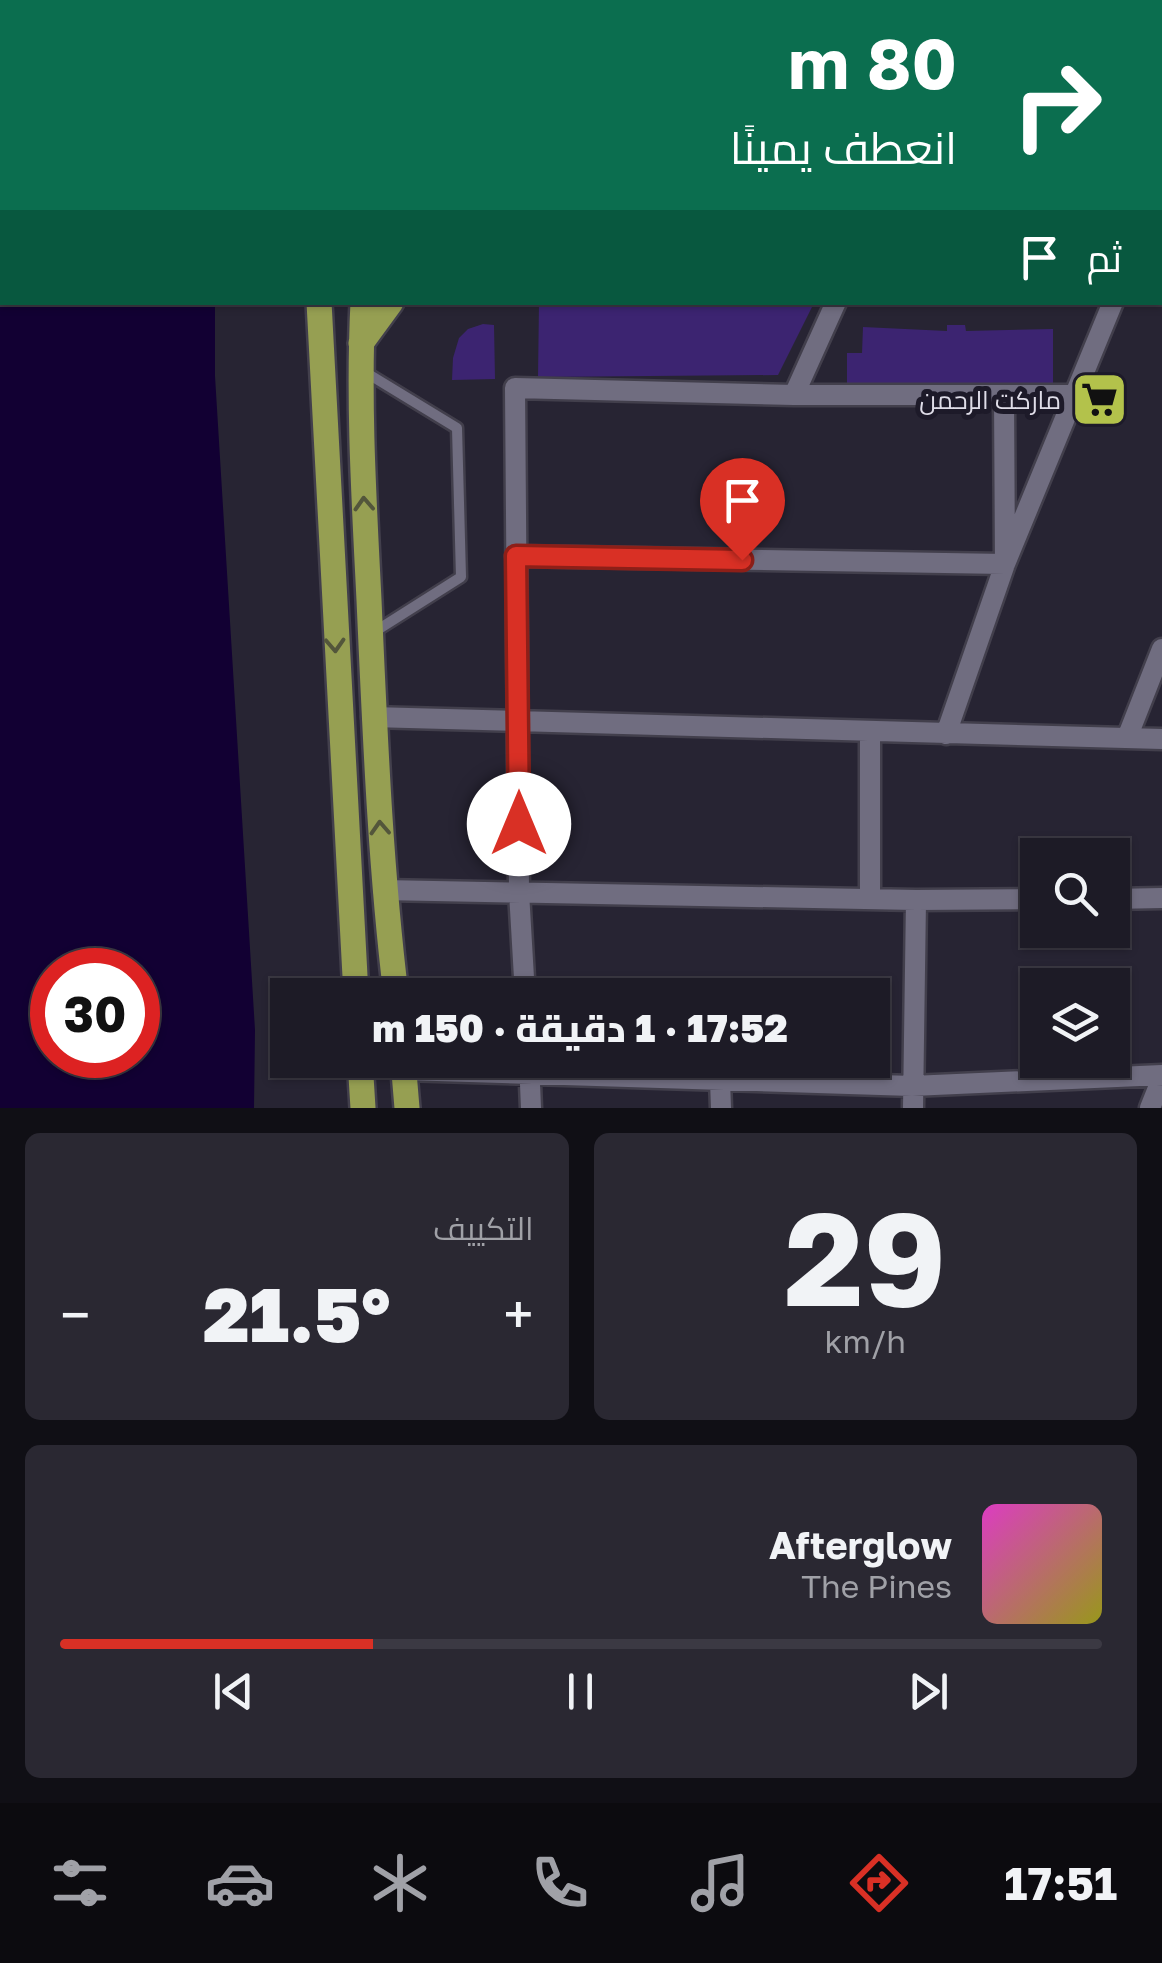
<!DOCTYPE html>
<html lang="ar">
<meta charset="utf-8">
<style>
:root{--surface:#1d1b26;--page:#2a2832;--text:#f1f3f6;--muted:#a0a1a7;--line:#3b3943;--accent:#d93025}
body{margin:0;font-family:"Golos Text",Cairo,sans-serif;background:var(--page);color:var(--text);direction:rtl;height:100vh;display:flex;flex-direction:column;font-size:38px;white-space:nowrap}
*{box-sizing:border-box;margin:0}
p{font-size:32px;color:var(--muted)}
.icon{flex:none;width:55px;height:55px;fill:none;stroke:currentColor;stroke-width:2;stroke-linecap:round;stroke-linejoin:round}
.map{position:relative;height:1108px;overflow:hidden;direction:ltr}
.drawer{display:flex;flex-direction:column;gap:25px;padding:25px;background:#100f15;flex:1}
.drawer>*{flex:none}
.guide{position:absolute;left:0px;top:0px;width:1162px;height:305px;box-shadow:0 2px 8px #0004,0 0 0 2px var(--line);direction:rtl;background:#0b6e4f;color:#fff;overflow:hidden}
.controls{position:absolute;left:1020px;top:838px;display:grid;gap:20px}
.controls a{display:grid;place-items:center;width:110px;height:110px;border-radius:0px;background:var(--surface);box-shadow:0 2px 8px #0004,0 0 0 2px var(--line);font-size:50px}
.speed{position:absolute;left:30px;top:948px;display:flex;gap:20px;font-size:50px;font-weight:700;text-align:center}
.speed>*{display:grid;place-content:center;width:130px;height:130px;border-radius:50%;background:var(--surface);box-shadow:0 2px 8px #0004,0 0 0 2px var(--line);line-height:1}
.speed .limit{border:15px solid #d22;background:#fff;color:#111}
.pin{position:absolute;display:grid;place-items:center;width:85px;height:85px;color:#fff;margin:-102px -42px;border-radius:50% 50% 50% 0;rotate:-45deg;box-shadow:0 0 10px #0007}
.pin .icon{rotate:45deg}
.me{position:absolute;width:110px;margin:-55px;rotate:0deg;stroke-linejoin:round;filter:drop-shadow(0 0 8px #0008)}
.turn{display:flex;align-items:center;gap:35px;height:210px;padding:0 40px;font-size:45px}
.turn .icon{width:130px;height:130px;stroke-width:2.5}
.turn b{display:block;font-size:70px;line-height:85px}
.then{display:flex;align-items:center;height:95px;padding:0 40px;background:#0003;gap:20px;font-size:38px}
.big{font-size:75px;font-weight:800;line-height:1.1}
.drawer .card{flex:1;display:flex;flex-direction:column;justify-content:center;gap:15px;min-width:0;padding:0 35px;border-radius:15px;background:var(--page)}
.drawer .dial{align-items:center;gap:0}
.dial b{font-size:130px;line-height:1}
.song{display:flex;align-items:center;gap:30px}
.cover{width:120px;height:120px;border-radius:15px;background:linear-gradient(135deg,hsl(310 70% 55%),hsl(60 70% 35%))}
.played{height:10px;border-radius:5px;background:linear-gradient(90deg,var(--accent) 30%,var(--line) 30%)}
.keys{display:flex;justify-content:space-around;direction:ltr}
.heat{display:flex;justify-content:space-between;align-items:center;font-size:55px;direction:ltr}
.drawer .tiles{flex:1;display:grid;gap:25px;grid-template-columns:1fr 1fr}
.card:last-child{grid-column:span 2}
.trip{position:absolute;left:270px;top:978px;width:620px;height:100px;border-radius:0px;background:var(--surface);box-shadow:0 2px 8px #0004,0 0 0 2px var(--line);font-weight:800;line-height:100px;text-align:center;direction:rtl}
.tabs{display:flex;height:160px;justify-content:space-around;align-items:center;background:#0c0b0f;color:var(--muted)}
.tabs .icon{width:70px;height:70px}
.tabs .current{color:var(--accent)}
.tabs b{font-size:45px;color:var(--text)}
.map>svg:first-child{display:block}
.green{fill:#393f09}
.water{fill:#120033;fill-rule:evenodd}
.building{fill:#3c2471}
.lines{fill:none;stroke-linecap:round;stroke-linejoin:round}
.lane-casing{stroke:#423f4c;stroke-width:15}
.street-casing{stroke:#423f4c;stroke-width:25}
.primary-casing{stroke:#423f4c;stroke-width:30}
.lane{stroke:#706d80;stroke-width:10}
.street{stroke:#706d80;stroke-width:20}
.primary{stroke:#969f52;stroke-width:25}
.oneway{stroke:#53563b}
.route-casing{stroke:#8d1f18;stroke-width:25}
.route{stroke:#d93025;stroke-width:18}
.labels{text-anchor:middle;stroke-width:10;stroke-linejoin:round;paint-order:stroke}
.poi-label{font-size:25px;fill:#dfdde8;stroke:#1d1a29;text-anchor:end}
</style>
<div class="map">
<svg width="1162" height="1108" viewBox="0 0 1162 1108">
<rect width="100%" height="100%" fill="#272433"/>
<path class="green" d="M706 0H1031L1037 2H707Z"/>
<path class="water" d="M0 0H218L2 2V302L215 303V376L255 1030 254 1108H0ZM52 970H138V1055H52Z"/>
<path class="building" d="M539 302H622V307H812L778 375 538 377Z
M483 324 494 325 495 379 452 380 453 358 459 338 468 329Z
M947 325H965L966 331 1053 329V385L847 383V353H862L863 327 947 331Z"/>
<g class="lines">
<defs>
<path id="lane" d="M365 372 457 428 461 577 371 634"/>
<path id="street" d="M794 395 836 302
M516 556 1005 564 1004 396
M372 717 1162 739
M946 734 1005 564 1113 302
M1127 738 1162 649
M383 890 916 900 1038 899
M870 899V732
M1112 899 1162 898
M525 995 519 892 515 388 794 395H1075
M529 1060 531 1108
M404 1070 912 1086 1162 1075
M720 1080 721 1108
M913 1108 916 900
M1150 1108 1162 1078"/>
<path id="primary" d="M482 0 484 2
M681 0 682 2
M1142 0 1148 2
M330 2V0
M387 2 388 0
M653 2 654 0
M1160 15 1162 19
M1160 139 1162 137
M1160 202 1162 201
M319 302 356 995
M363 302C358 402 364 500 369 600 375 732 380 863 396 995
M361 343 391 302
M360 1060 363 1108
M403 1060 407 1108"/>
</defs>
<use href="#lane" class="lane-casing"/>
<use href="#street" class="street-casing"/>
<use href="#primary" class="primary-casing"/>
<use href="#lane" class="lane"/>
<use href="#street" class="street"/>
<use href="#primary" class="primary"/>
</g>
<defs><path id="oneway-chevron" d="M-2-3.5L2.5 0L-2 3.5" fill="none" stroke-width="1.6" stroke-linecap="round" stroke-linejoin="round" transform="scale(2.5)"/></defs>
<g class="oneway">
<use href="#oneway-chevron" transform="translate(364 504) rotate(-93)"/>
<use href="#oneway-chevron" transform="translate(335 645) rotate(87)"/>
<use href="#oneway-chevron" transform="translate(380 828) rotate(-93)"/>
</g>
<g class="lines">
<defs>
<path id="route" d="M519 824 516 556 742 560"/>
</defs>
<use href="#route" class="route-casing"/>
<use href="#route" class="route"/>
</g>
<defs>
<symbol id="supermarket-square" viewBox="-11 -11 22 22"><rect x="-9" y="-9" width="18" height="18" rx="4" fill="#b3c24b" stroke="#1d1a29"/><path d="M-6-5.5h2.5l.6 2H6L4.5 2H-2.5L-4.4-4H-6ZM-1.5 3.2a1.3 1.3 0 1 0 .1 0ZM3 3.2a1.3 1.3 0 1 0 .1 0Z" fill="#111"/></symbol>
</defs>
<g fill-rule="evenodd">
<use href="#supermarket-square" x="1068" y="368" width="63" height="63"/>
</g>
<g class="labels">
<g class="poi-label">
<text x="1061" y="409">ماركت الرحمن</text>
</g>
</g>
</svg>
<div class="controls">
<a><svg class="icon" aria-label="search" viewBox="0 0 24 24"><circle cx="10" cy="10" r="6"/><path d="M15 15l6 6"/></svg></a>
<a><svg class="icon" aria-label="layers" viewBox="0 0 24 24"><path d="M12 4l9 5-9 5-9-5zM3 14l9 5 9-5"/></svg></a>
</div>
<div class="speed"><div class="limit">30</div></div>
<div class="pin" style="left:742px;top:560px;background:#d93025"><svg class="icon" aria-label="arrive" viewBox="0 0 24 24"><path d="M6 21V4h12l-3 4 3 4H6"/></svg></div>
<svg class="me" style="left:519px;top:824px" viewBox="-20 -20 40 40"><circle r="19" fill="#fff"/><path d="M0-13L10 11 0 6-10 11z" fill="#d93025"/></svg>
<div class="trip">17:52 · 1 دقيقة · 150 m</div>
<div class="guide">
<div class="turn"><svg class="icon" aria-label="right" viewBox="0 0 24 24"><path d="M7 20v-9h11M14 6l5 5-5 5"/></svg><div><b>80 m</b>انعطف يمينًا</div></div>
<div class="then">ثم<svg class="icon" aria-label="arrive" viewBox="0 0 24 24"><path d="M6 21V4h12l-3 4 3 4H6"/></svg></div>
</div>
</div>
<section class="drawer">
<div class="tiles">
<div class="card dial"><b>29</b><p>km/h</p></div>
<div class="card"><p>التكييف</p>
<div class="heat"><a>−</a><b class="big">21.5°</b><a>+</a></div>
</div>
<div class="card">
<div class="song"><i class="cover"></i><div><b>Afterglow</b><p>The Pines</p></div></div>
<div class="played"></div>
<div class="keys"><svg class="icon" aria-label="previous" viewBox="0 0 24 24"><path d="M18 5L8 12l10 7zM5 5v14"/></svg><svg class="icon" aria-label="pause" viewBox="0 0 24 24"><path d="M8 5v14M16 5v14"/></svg><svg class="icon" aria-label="next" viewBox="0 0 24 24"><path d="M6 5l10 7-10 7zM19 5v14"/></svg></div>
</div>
</div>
</section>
<nav class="tabs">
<b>17:51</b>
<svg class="icon current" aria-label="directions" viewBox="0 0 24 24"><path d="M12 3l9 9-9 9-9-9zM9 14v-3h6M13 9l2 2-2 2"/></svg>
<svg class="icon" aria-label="music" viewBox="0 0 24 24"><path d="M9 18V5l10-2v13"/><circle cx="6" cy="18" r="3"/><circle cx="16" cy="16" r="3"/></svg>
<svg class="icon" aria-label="phone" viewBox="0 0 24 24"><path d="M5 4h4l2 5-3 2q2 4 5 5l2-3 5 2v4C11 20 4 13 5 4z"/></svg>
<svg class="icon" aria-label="climate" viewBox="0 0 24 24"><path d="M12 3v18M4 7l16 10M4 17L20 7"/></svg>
<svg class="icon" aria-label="car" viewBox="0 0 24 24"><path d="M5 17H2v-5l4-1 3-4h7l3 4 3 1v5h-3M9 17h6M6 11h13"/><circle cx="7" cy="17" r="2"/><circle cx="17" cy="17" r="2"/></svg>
<svg class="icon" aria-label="filters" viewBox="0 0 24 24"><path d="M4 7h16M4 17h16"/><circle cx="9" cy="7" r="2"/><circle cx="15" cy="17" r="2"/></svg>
</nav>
